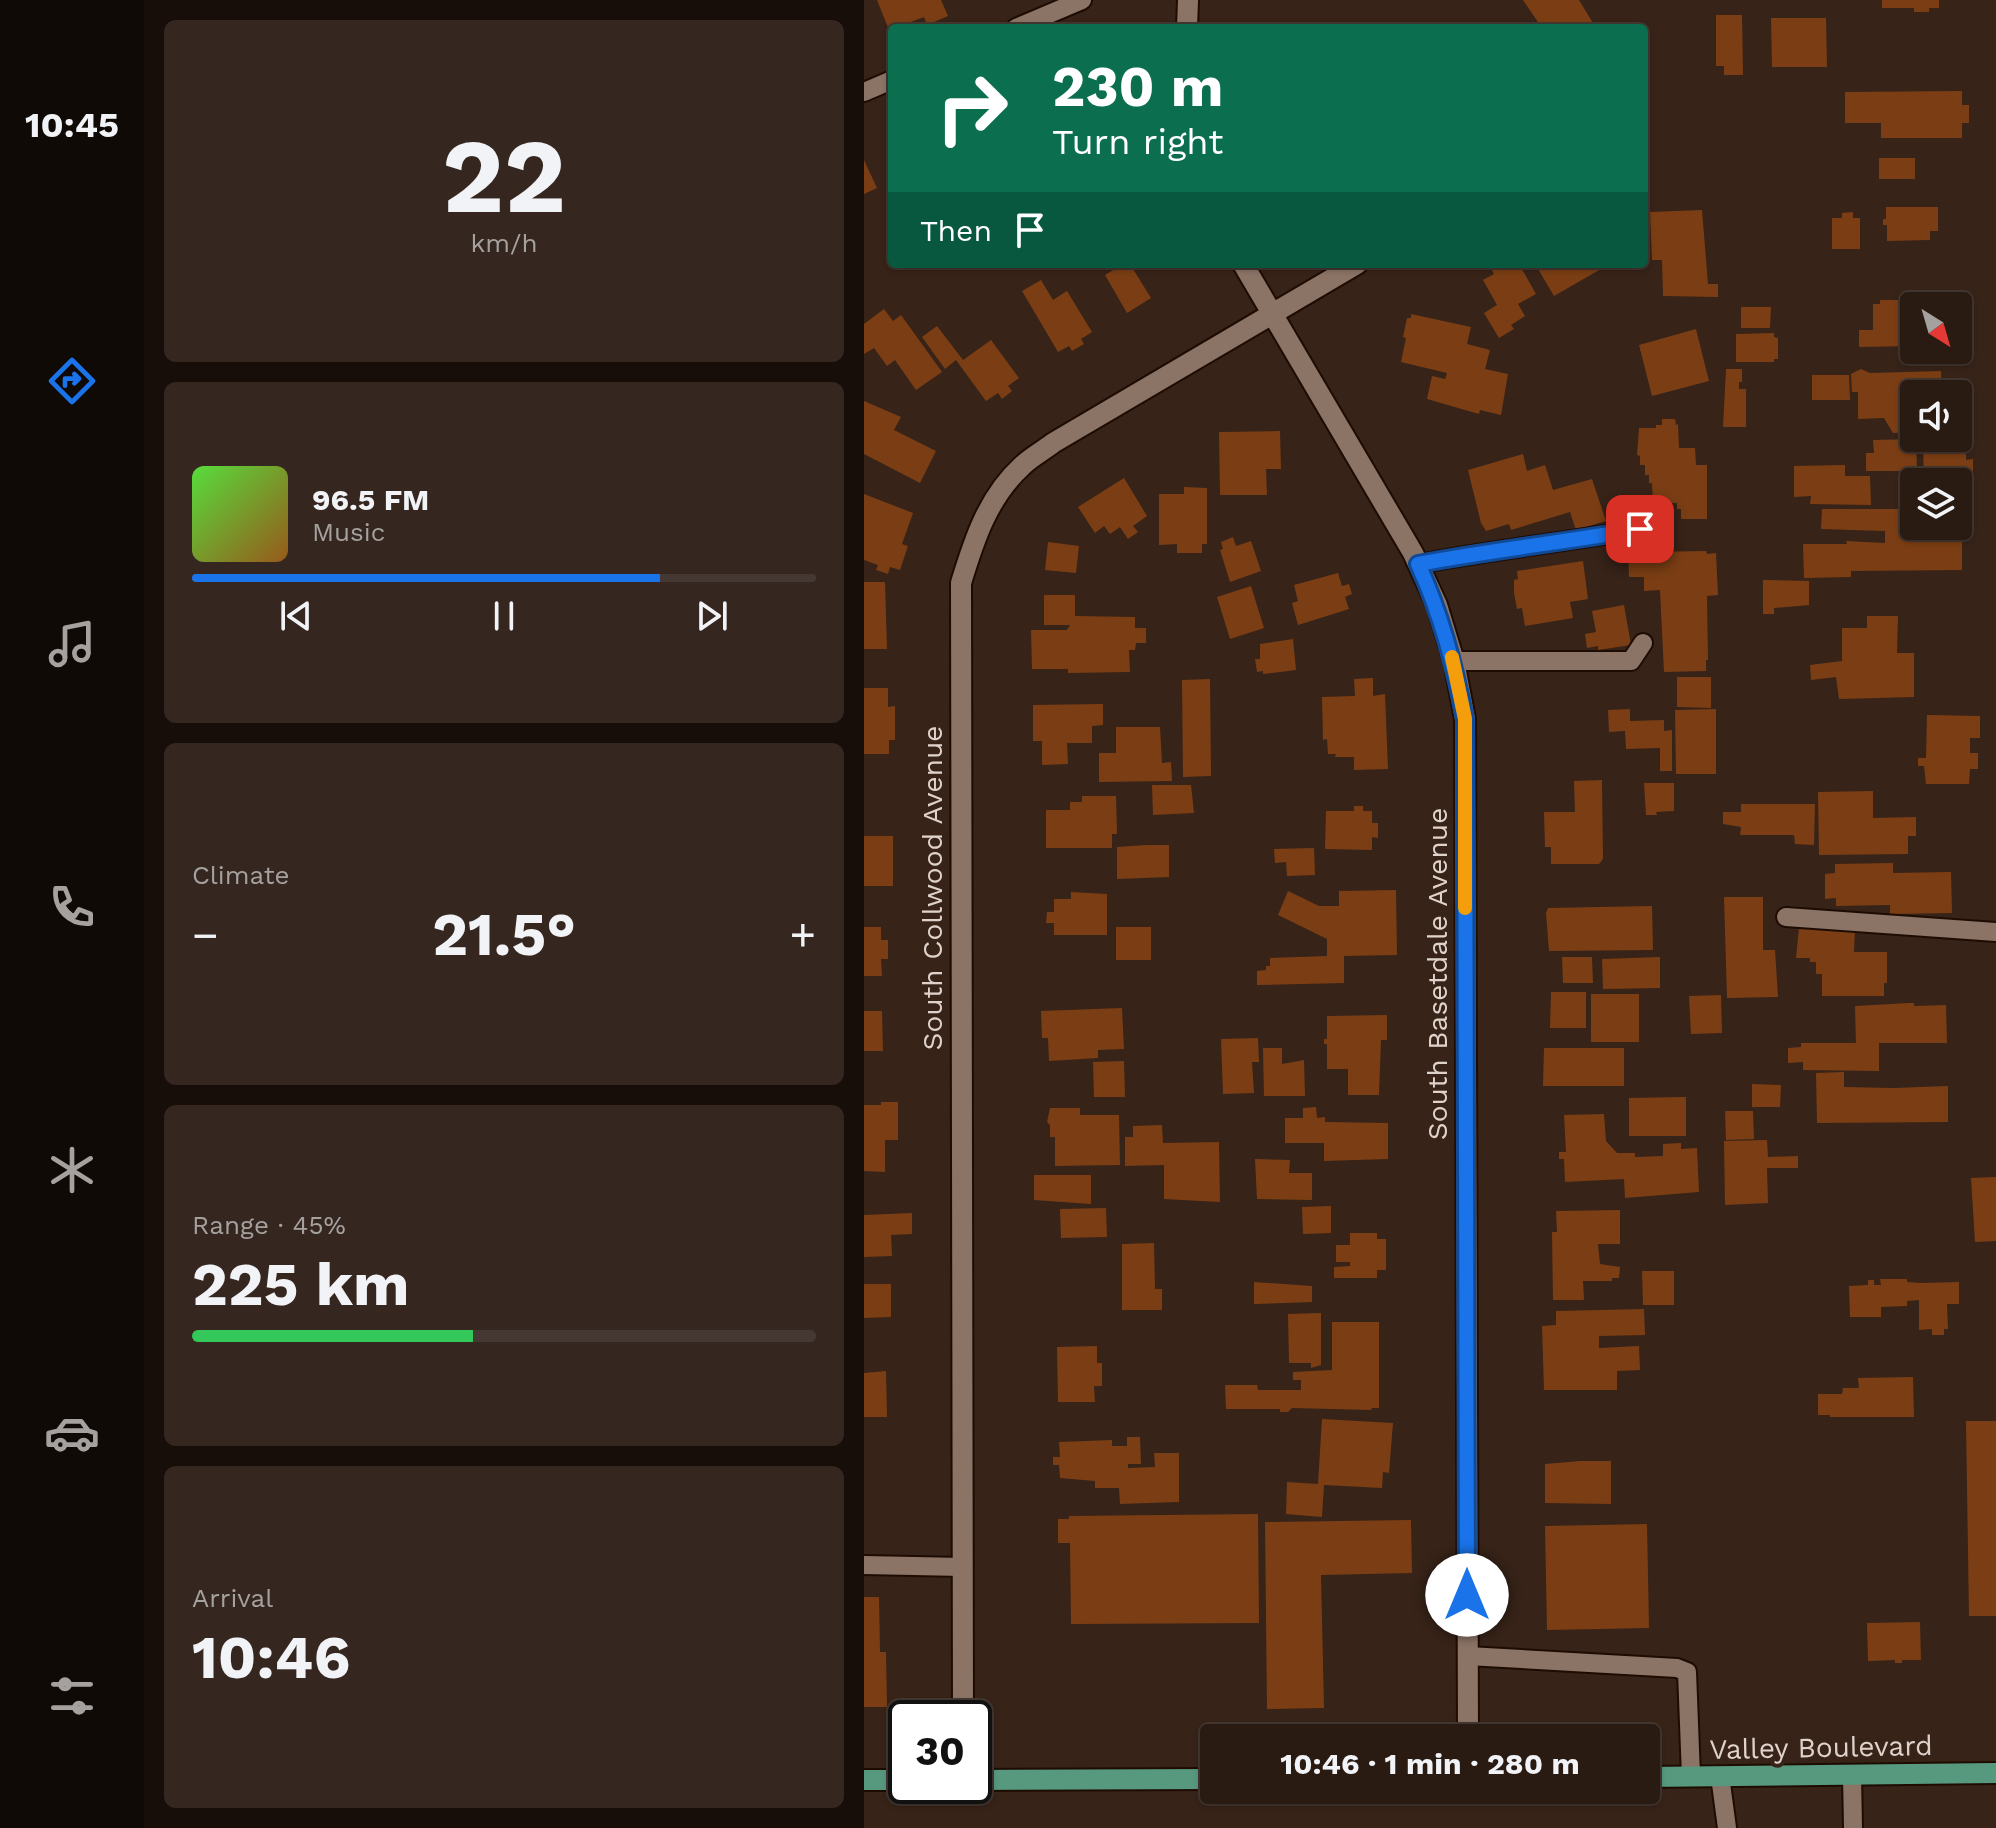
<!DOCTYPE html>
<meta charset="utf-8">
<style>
:root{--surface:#291a12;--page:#352720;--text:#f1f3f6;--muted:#a5a19f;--line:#453832;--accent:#1a73e8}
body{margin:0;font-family:"Work Sans",sans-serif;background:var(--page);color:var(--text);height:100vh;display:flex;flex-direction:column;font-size:30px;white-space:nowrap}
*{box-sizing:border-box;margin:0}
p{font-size:26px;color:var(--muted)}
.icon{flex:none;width:44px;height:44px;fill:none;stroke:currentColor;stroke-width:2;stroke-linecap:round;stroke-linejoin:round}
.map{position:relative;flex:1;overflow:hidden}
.drawer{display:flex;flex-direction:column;gap:20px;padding:20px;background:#170e0a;width:720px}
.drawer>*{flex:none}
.guide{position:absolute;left:24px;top:24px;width:760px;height:244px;border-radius:8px;box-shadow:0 2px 6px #0004,0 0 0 2px var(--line);background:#0b6e4f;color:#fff;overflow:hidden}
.needle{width:52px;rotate:143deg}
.controls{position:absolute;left:1036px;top:292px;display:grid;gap:16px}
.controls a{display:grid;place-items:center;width:72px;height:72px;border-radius:8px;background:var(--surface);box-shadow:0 2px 6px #0004,0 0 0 2px var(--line);font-size:40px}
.speed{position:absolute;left:24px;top:1700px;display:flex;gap:16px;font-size:40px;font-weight:700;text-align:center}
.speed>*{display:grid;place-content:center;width:104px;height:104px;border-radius:50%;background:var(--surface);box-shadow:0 2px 6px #0004,0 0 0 2px var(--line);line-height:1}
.speed .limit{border:4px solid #111;border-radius:12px;background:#fff;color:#111}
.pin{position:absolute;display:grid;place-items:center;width:68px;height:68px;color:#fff;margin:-34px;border-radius:16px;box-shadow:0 4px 12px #0006}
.me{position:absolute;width:88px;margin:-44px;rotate:0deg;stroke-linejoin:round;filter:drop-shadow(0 0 6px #0008)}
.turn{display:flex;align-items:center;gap:28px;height:168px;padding:0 32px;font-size:36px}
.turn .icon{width:104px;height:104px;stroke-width:2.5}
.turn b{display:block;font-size:56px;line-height:68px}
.then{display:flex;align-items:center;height:76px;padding:0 32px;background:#0003;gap:16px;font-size:30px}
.big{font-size:60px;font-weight:700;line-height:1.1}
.drawer .widget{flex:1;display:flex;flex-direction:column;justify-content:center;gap:12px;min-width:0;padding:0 28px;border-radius:12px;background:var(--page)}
.drawer .dial{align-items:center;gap:0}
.dial b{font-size:104px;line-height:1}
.song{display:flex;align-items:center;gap:24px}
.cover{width:96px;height:96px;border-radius:12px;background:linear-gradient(135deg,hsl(110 70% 55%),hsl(30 70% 35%))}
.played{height:8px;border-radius:4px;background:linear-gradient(90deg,var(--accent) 75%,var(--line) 75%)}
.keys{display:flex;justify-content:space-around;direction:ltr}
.heat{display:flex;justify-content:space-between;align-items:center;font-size:44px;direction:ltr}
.charge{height:12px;border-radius:6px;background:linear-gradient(90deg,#34c759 45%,var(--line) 0)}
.trip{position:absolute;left:336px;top:1724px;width:460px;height:80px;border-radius:8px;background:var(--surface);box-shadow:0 2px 6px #0004,0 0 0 2px var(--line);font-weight:700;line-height:80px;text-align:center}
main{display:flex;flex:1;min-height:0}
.dock{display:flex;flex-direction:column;width:144px;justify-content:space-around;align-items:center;background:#100a07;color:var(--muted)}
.dock .icon{width:56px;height:56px}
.dock .selected{color:var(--accent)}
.dock b{font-size:36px;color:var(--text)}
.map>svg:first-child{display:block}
.building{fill:#7b3e14}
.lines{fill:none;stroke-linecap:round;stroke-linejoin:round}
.lane-casing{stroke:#1e0c03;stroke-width:22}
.street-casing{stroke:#1e0c03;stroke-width:24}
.primary-casing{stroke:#1e0c03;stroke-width:24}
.lane{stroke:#8b7466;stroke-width:18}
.street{stroke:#8b7466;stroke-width:20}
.primary{stroke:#56997e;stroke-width:20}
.route-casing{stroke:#114b97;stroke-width:20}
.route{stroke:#1a73e8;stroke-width:14}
.slow{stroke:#f59e0b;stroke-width:14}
.labels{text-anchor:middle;stroke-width:8;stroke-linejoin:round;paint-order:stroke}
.street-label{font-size:28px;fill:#dfd2cb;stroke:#372318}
</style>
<main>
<nav class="dock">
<b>10:45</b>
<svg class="icon selected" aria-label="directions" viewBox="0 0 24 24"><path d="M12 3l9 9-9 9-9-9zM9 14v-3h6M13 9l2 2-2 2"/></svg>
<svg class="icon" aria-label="music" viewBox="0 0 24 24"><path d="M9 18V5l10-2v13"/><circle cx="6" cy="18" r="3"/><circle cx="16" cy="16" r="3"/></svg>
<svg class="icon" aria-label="phone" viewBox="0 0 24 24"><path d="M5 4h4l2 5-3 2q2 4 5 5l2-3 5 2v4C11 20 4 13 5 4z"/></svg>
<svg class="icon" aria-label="climate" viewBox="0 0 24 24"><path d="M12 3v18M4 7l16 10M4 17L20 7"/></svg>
<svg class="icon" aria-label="car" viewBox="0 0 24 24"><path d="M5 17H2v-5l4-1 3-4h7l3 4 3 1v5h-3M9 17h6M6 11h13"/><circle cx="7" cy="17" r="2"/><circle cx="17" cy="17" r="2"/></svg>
<svg class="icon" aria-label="filters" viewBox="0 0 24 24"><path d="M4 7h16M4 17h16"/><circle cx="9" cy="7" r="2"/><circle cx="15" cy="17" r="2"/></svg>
</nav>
<section class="drawer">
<div class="widget dial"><b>22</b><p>km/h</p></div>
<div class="widget">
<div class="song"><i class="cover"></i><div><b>96.5 FM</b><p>Music</p></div></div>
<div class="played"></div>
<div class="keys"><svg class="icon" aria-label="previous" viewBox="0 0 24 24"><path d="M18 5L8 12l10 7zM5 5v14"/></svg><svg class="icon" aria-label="pause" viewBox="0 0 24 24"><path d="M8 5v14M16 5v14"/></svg><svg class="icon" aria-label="next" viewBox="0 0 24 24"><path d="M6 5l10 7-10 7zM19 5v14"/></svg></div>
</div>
<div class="widget"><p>Climate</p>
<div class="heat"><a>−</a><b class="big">21.5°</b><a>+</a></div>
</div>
<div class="widget"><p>Range · 45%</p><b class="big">225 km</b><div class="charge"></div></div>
<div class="widget"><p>Arrival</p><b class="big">10:46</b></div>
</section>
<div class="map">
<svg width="1132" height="1828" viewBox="0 0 1132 1828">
<rect width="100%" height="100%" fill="#372318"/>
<path class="building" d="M13 0H77L84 16 63 25 60 17 25 30Z
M659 0H715L732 28H687L685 25 678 28Z
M1018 0H1075V8H1065V12H1050V8H1018Z
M852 15H878L879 75H860V66H852Z
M907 18H962L963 67H908Z
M1098 91V105H1105V123H1098V138H1017V123H981V92Z
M1015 158H1051V179H1015Z
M0 160 13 188 0 194Z
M1022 207H1074V231H1066V240L1023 241V225H1019V219H1022Z
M838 210 844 284H854V297L799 296 798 260H788L786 212Z
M989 212V218H996V249H968V218H978V213Z
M259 264H264L269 269 287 298 263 313 241 275Z
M631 264H640L641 266 655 264 672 294 654 304 661 316 647 325 650 329 635 338 620 313 633 305 619 280 630 274 626 267Z
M682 264H734L737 269 690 296 674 269Z
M177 280 189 300 203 291 228 332 217 339 220 344 208 351 205 346 194 352 158 291Z
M1016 300H1035L1034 304H1050V346L995 347V330H1009V304H1016Z
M877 307H907L906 328H877Z
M20 309 29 321 37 315 78 372 52 390 31 360 23 366 10 348 0 354V324Z
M547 314 607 327 603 344 626 350 621 369 644 374 637 415 616 410 615 414 563 399 568 376 581 379 583 373 537 362 542 338 539 337 543 318H547Z
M73 326 99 360 127 340 155 378 144 386 148 391 138 399 134 393 122 401 92 360 81 369 58 337Z
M832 329 845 381 788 396 775 345Z
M910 333V337L914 338V359H910V362H872V334Z
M862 369H878V382H875V389H882V427H859Z
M997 369 1006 373 1077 371 1078 392 1077 394H1050V432L1029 433 1020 418 994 419V392H988L987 374Z
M948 375H985L986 400H948Z
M0 401 37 417 30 430 72 451 56 483 0 454Z
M798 419H811L812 425 814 424 815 448H831L832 465H843V519H817V509H813V503H789L788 483H785V475H781V465H776V456L773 455 775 428H792V425H798Z
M416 431 417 469H402L403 495H356L355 432Z
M1052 439 1053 471H1002V453H1010L1009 440Z
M1102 442V460L1109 459V487L1094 489V482H1060L1059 443Z
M659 454 663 471 681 465 689 490 728 479 742 521 712 530 706 512 647 530 645 524 622 531 617 523 604 470Z
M981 465V476H1006L1007 505 946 504 947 496 930 497V466Z
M260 478 283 516 269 526 274 532 264 539 256 527 246 534 240 526 231 533 214 507Z
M320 487 343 488V544H338V553H313V544L295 545V494H320Z
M0 494 49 513 38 544 44 546 36 570 26 567 24 574 12 570 14 565 0 560Z
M958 509H1050V526H1056V532L1085 531V526L1098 524V570L987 571V577L940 578 939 544H983L982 541 1021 543V531L957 529Z
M369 537 372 546 387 541 397 571 366 582 356 550 359 549 357 542Z
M184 542 215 546 212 573 181 570Z
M764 546H781V552L842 551 843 554 852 553 854 595 843 596 844 660H842V671L800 672 796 590 780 591V577H765Z
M719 561 724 599 706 602 709 618 661 626 658 608 653 609 650 593V580L654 579 653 571Z
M474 573 478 586 485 584 488 594 481 597 485 609 434 625 428 603 434 601 430 585Z
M899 580 945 581V605L910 608V614H899Z
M0 582H21L23 649H0Z
M387 586 400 628 366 639 353 597Z
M180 595H211V616L271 617V628H282V643H272L271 650H265L266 672 204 673V669H168L167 630H203L206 625H180Z
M760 605 767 645 734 650V646L723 648 721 634 732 632 728 611Z
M1003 616H1034L1033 653H1050V697L975 699 972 677 947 680 946 665 978 661V628H1003Z
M429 639 432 670 399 674V671L393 672 391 659H396V644Z
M813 677H847V708L813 707Z
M509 678V696L521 694 524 769 490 770V757H471L472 754H464L463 739 459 740 458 697 491 696 490 679Z
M346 679 347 776 319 777 318 680Z
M0 688H24V707L31 706V740H25V754H0Z
M239 704V725L228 726V743H203L204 764 178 765V741H169V705Z
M766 709V721L800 720V731L808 730V771H796V748L762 749 761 731 745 732 744 710Z
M852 709V774H812L811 710Z
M1063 715 1116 716V738H1106V753H1114V769H1106L1105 784H1062L1060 766H1054V758H1062Z
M252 727H296L298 763 307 762 308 781 235 782V753H252Z
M738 780 739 859 735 864H687V847H681L680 812H711L710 781Z
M780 783H810V811L792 812 793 815H782Z
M288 785H327L330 813 289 815Z
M1009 791V818L1052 817V836H1044V854L955 855 954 792Z
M218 796H252L253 834H248V848H182V810H206V802H218Z
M877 804H951L950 845 931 844 930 835H876L877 827 859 824V812H877Z
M490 806H499V811H508V823H514V838L508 837V850L461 849 462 811H490Z
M0 836H29V886H0Z
M282 845H305V877L253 879V847Z
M450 848 451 875 423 876 422 862 411 863 410 849Z
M1029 863V873L1087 872 1088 913 1026 914V905L972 906V898L961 899V874L971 873V864Z
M532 890 533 955 480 956V983L393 985V971L402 970V966H406V958L463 956V939L414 915 424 891 455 906H475V891Z
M207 892 243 894V935H190V923H182L183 912H190V899H207Z
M860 897H899V950H911L914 997 863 998Z
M788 906 789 950 685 951 682 913 684 908Z
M943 926 991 929 990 952H1023V983H1020V996H958V974H952V962H946V958H932L935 928Z
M0 927H17V940H24V959H17L18 976H0Z
M252 927H287V960H252Z
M698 957H728L729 983H699Z
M796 957V988L739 989 738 959Z
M687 992H722V1028H686Z
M727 994H775V1042H727Z
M857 995 858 1033 827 1034 825 996Z
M1045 1003H1050V1006L1082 1005 1083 1043H1015V1071L939 1070V1062L924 1063V1048L937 1047V1043H992L991 1006Z
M258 1008 260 1049 234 1050V1058L185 1061 184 1038H178L177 1011Z
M0 1011H18L19 1051H0Z
M523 1015V1040H517L515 1095H484V1069H463V1044H460V1039H463V1016Z
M394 1038 395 1062H388L390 1093 359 1094 357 1039Z
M399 1048H418V1064L440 1060 441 1096H400Z
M680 1048H760V1086H679Z
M260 1061 261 1097H230L229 1062Z
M980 1072V1087L1030 1088 1084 1086V1122L953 1123 952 1073Z
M888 1084 917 1085 916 1107H888Z
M822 1097V1136H765V1098Z
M17 1102H34V1140H21V1172L0 1171V1105H17Z
M452 1107 453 1118 461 1117V1122L524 1123V1159L460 1161V1143H421V1118H439V1108Z
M186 1108H216V1115H255L256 1165 191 1166V1137H186V1125L183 1122Z
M861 1111H889L890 1139 862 1140Z
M740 1114 742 1141 753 1153H771V1157L799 1156V1144L817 1143V1149L833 1148 835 1192 761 1198 760 1179 701 1182 700 1159H695V1152H702L700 1115Z
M298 1125 299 1143 355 1142 356 1202 300 1199V1165L261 1166V1137H269V1126Z
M903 1140 904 1157 934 1156V1168H903L904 1203 861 1205 860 1141Z
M391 1159 426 1160 425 1173H448V1200L393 1199Z
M170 1175H227V1204L170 1200Z
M1132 1177V1241L1111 1242 1107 1178Z
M467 1206V1233L439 1234 438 1207Z
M242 1208 243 1237 197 1238 196 1209Z
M756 1210V1244H734L736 1264 756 1267 755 1278H748V1281H719L720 1300H689L688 1232H693L692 1211Z
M48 1213V1234L27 1235 28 1256 0 1257V1215Z
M486 1233H513V1239H522V1270H513V1278H470V1267L486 1266V1262H472V1245H486Z
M290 1243 291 1289H298V1310H258V1244Z
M778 1271H810V1305H779Z
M1016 1279H1043V1282L1057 1283 1095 1282V1304H1083L1084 1329H1080V1335H1068V1329L1055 1330V1300L1043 1301V1306L1017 1307V1317H986L985 1286 1004 1285V1280H1010V1285H1017Z
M390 1282 448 1286V1302L390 1304Z
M0 1284H27V1317L0 1318Z
M780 1309 781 1335 735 1336V1348L775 1346 776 1370 753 1371V1390H680L678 1326 692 1325V1311Z
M457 1313V1365L447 1368V1363H425L424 1314Z
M468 1322H515V1408H508L507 1410 428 1408 424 1412H416V1409H362L361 1385H393L394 1390H437V1380H429V1372L468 1370Z
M233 1346V1363H238V1386H230L231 1402H194L193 1347Z
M22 1371 23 1417H0V1373Z
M1049 1377 1050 1417H966V1415H954V1394H978L979 1388H995L994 1378Z
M458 1419 529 1423 525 1473 519 1472 518 1488 460 1485 458 1517 422 1514 423 1482 454 1484Z
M1102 1421H1132V1616H1105Z
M263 1437H276L277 1464H264V1468L291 1467 290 1453H315V1502L256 1504 255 1488H231V1481L196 1478 195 1465H189V1457H196L195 1442 248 1440V1446H263Z
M716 1461H747V1504L681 1503V1464Z
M394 1514 395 1623 207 1624 206 1543H194V1519H205V1516Z
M547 1520 548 1573 457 1575 460 1708 403 1709 401 1522Z
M783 1524 785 1628 683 1630 681 1526Z
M0 1597H15L16 1652H22L23 1707H0Z
M1056 1622 1057 1660H1038V1663H1031V1660L1004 1661 1003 1623Z"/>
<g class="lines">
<defs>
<path id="lane" d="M152 28 218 0
M0 92 28 80
M554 564C628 550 702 542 776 529
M590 661H767L779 643
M922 917 1132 932
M0 1565 99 1567
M604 1656 813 1668 823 1672 827 1776
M988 1775 989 1828
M856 1776 863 1828"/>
<path id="street" d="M323 28 324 0
M379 264 549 553 573 605 590 661 601 719 604 1738
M99 1718 97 583C110 540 124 497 158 466 167 457 179 451 189 443L493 264"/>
<path id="primary" d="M782 1777 1132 1773
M0 1780H42
M110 1780 350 1779"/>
</defs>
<use href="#lane" class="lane-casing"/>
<use href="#street" class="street-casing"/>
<use href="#primary" class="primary-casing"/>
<use href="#lane" class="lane"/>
<use href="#street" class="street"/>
<use href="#primary" class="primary"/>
</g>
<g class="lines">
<defs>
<path id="route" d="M603 1595 601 719C590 664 577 614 554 564 628 550 702 542 776 529"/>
</defs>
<use href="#route" class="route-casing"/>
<use href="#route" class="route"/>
<path class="slow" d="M588 657 601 719V908"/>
</g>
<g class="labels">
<g class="street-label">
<text transform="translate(68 888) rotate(-90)" y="10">South Collwood Avenue</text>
<text transform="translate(573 974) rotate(-90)" y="10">South Basetdale Avenue</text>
<text transform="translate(957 1747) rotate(-1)" y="10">Valley Boulevard</text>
</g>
</g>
</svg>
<div class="controls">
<a><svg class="needle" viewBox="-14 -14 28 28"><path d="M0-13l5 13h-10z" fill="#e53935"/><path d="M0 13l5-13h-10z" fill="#a5a19f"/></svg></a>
<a><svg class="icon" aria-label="sound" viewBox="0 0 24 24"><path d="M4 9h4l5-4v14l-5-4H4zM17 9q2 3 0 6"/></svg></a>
<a><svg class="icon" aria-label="layers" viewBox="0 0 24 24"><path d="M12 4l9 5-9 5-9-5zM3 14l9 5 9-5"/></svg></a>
</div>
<div class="speed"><div class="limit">30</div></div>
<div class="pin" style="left:776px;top:529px;background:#d93025"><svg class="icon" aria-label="arrive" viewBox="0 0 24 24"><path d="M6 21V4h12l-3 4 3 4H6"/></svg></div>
<svg class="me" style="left:603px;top:1595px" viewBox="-20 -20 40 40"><circle r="19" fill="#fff"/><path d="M0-13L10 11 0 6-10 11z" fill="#1a73e8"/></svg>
<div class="trip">10:46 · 1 min · 280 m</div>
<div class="guide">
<div class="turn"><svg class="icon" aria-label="right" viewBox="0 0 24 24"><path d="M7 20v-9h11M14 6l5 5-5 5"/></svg><div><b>230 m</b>Turn right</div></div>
<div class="then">Then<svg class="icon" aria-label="arrive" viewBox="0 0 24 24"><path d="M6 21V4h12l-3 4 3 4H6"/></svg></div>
</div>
</div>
</main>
